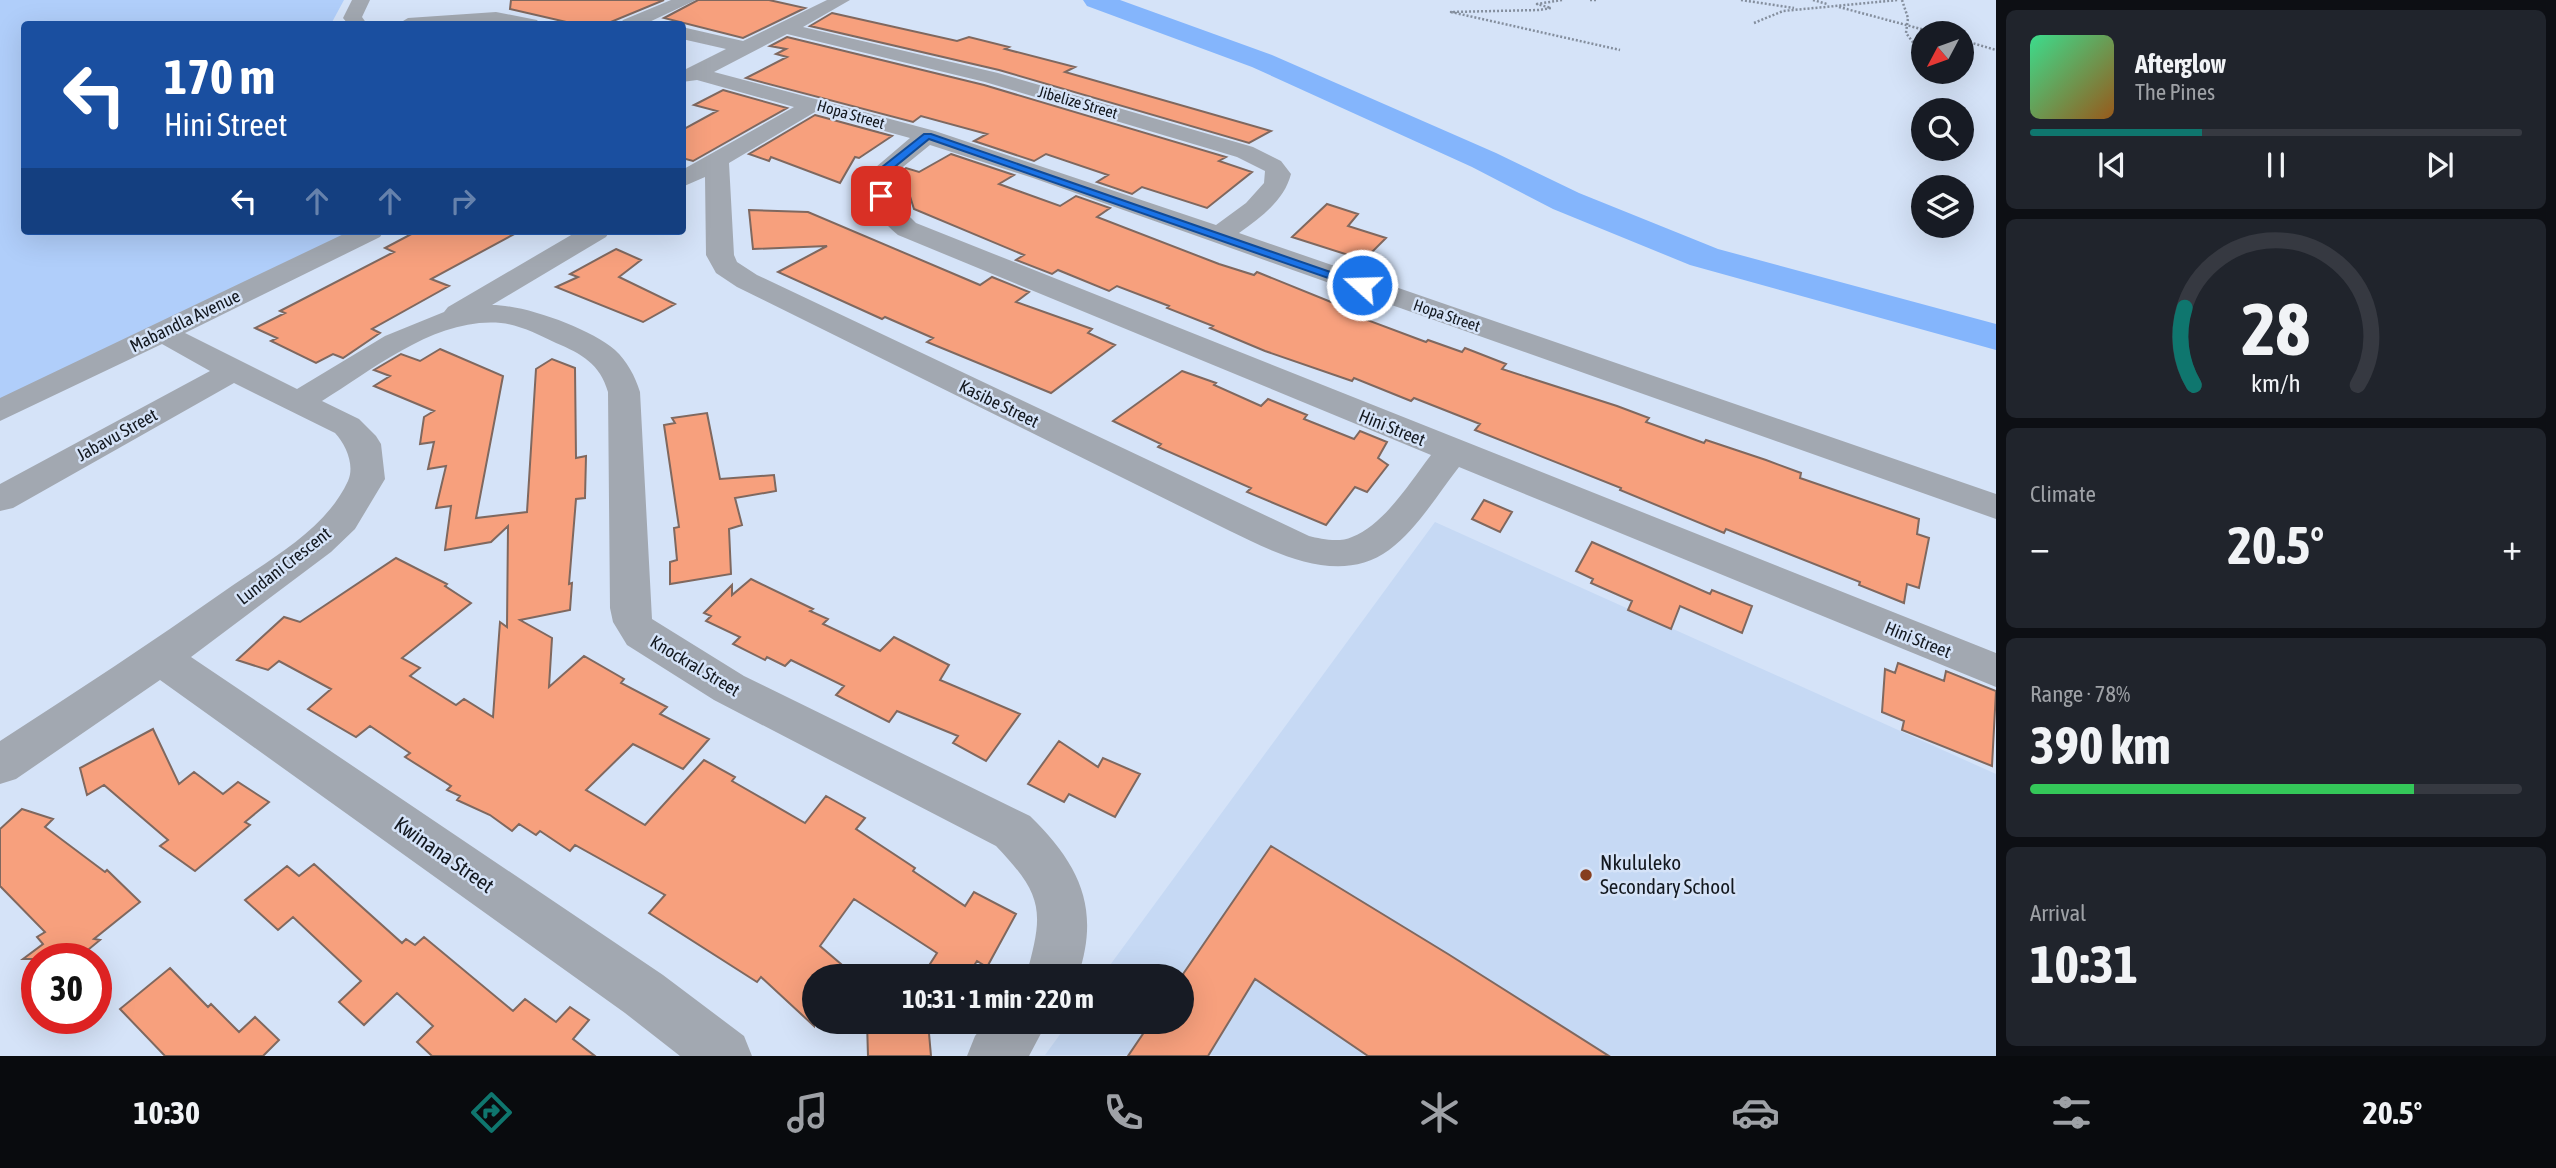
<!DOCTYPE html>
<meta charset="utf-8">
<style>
:root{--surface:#171b24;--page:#20242c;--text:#f1f3f6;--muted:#9ea1a6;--line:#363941;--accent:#0f766e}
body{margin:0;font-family:"Asap Condensed",sans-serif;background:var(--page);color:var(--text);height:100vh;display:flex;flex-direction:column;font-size:26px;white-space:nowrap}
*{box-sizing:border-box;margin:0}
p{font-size:23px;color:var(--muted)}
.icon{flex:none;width:38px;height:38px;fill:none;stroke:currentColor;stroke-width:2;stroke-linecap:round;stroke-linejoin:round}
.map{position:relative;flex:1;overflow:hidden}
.panel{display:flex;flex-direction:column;gap:10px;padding:10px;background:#0d0f14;width:560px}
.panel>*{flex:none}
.hud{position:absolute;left:21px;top:21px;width:665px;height:214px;border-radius:7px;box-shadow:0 7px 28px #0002;background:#1a4fa0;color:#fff;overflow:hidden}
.needle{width:46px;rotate:229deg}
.controls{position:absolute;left:1911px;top:21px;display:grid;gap:14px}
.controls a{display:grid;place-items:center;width:63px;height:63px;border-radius:50%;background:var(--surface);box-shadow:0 7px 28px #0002;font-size:35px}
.speed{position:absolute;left:21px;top:943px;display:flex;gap:14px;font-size:35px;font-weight:700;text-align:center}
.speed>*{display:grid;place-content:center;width:91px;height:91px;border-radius:50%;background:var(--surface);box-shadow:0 7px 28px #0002;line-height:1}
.speed .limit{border:10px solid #d22;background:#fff;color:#111}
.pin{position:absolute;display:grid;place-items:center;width:60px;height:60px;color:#fff;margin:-30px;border-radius:14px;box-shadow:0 4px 10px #0006}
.me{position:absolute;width:77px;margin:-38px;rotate:290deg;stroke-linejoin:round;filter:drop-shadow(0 0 5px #0008)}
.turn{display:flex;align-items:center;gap:24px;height:147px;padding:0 28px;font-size:32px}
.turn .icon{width:91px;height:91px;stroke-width:2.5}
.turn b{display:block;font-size:49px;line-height:60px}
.lanes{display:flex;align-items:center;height:66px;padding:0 28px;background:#0003;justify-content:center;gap:35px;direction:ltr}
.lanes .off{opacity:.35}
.big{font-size:52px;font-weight:700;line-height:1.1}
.panel .card{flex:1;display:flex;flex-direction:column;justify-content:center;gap:10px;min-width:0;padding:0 24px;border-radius:10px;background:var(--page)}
.panel .dial{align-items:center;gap:0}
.dial svg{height:182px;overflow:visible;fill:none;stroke:var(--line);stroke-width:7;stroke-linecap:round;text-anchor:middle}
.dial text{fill:var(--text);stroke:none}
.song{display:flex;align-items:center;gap:21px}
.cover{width:84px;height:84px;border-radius:10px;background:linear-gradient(135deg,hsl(150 70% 55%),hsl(30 70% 35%))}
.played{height:7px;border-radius:4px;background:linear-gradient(90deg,var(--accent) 35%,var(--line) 35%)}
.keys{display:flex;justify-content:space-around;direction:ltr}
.heat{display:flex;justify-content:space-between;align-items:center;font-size:38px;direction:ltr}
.charge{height:10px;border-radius:5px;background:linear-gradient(90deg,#34c759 78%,var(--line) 0)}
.trip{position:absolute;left:802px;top:964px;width:392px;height:70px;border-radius:35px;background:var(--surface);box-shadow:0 7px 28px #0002;font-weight:700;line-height:70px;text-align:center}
.menu{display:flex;height:112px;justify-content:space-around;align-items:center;background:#090b0e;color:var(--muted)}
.menu .icon{width:49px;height:49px}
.menu .active{color:var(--accent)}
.menu b{font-size:32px;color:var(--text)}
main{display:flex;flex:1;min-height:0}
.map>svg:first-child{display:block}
.built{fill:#c6d9f4}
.green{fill:#b0cefa}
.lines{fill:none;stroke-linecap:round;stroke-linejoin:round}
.river{fill:#84b5fc;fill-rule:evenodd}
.building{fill:#f7a07d;stroke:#7f685f;stroke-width:2}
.path{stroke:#848e9d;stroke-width:2.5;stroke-dasharray:2 2;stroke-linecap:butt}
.minor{fill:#a2a8b1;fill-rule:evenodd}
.route{fill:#1a73e8;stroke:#114b97;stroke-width:2}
.poi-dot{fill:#863e1f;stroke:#d5e3f8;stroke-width:2.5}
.labels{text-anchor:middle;stroke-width:5;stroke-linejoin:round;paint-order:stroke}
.far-street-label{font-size:16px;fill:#13181f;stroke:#d5e3f8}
.street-label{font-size:18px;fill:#13181f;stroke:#d5e3f8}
.near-street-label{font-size:21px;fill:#13181f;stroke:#d5e3f8}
.near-poi-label{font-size:21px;fill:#13181f;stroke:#d5e3f8;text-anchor:start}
</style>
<main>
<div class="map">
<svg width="1996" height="1056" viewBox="0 0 1996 1056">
<rect width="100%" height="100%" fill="#d5e3f8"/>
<path class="built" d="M1435 522 1996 774V1056L1045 1055 1069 1022H1181V976H1102Z"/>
<path class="green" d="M0 0H344L331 24H24V231H372L0 415Z"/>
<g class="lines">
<path class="river" d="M1083 0H1120L1272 55 1496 153 1579 193 1718 249 1996 324V350L1690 265 1553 209 1472 167 1252 67 1087 6Z"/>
</g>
<path class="building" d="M511 0H664L606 24H575L510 9Z
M698 0H769L805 8 743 38 664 18Z
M832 13 957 41 969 37 1009 47 1005 49 1075 67 1065 72 1271 131 1249 143 999 70 810 26Z
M787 37 984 85 1226 157 1219 161 1252 172 1207 208 1142 187 1132 194 1097 182 1108 175 1046 154 1034 161 974 141 987 134 921 116 913 122 746 78 787 57 776 54 786 49 770 46Z
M723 90 787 108 693 161 682 158V130L717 111 694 105Z
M815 115 892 136 859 158 855 157 840 183 771 157 769 161 749 154Z
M951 154 1014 175 999 184 1060 206 1076 196 1110 208 1097 217 1219 264 1254 275 1257 272 1331 302 1346 306 1349 303 1375 313 1367 320 1426 342 1428 340 1462 352 1465 348 1506 364 1502 369 1617 406 1649 418 1646 422 1704 443 1706 440 1766 460 1801 473 1800 478 1919 519 1917 534 1929 538 1919 588 1907 584 1904 603 1859 585 1860 582 1726 529 1724 533 1620 490 1621 488 1475 430 1480 424 1414 398 1411 401 1354 378 1352 381 1265 351 1210 328 1213 326 1167 308 1169 306 1117 286 1109 291 1058 270 1052 274 1016 260 1024 255 914 209 902 171 906 168 919 172Z
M1327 204 1358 214 1348 226 1386 238 1364 260 1292 237Z
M749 210 808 212 980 285 992 277 1029 292 1016 302 1092 329 1088 333 1115 345 1051 393 927 342 933 338 885 317 882 319 778 272 827 246 753 249Z
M417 231H520L431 279 449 286 372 329 380 333 343 358 333 354 316 363 271 341 277 338 255 328 285 313 280 311 394 252 385 248Z
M616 249 641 260 619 277 675 304 643 322 556 287 578 277 570 274Z
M440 349 503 376 476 518 527 512 536 369 552 359 575 368 576 458 586 456 585 498 576 499 569 584 572 583 570 610 520 620 552 638 549 687 584 656 624 679 621 683 667 707 660 714 709 739 683 769 633 744 586 790 645 825 704 760 735 777 732 781 805 823 826 796 865 818 856 829 915 868 913 871 965 906 974 892 1016 914 987 967 977 961 967 976H949L930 964 937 953 854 899 820 946 855 976H814V1026L761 977 757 982 649 913 665 895 575 845 570 851 540 831 536 835 519 824 512 831 490 815 457 800 460 796 447 790 451 786 405 757 410 753 370 726 356 737 308 709 331 689 279 661 268 670 237 660 284 617 300 622 396 558 447 584 445 586 471 603 402 658 420 668 410 676 456 705 464 699 493 717 500 622 507 627 508 526 491 542 445 550 451 506 436 508 446 466 428 469 434 442 420 444 424 417 434 411 374 386 390 376 374 370 401 354 420 361Z
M1182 371 1216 383 1214 385 1261 406 1268 399 1307 415 1304 419 1354 439 1360 431 1387 442 1378 458 1388 465 1367 492 1355 487 1326 525 1247 492 1251 488 1158 447 1161 444 1113 421Z
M707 413 720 479 774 475 776 491 735 498 742 525 729 529 731 574 670 584V562L677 560 674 528 679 527 664 425 675 423 672 418Z
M1484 500 1512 512 1500 532 1472 519Z
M1592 542 1710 594 1712 590 1752 606 1742 633 1680 606 1671 629 1628 610 1632 601 1591 583 1593 579 1576 571Z
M751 579 813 609 810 611 828 619 823 624 880 651 894 637 949 665 940 680 1020 714 986 761 953 743 958 736 897 711 889 722 836 695 844 686 791 660 785 666 767 657 765 660 733 644 740 637 706 621 711 616 704 613 732 585V595Z
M1898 663 1944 681 1946 671 1996 691 1992 766 1902 730 1904 721 1882 712 1885 669 1895 673Z
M153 729 179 784 194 772 223 794 238 782 269 802 245 822 250 825 195 871 160 846 168 840 104 785 87 795 80 768Z
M1059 741 1098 767 1103 758 1140 774 1115 817 1069 794 1064 802 1028 784Z
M22 809 53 819 45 827 105 872 107 870 140 902 94 939 100 940 77 959H23L43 944 37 937 45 932 0 886V829Z
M1271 846 1448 954 1609 1056H1368L1255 979 1208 1056H1128L1151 1022H1181V977Z
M314 864 402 943 406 939 415 945 424 937 513 1011 525 999 556 1022 570 1007 589 1020 573 1039 595 1056H432L417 1042 433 1026 397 993 364 1025 339 1002 361 981 293 917 278 930 245 900 287 866 299 876Z
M170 968 208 1007 211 1004 239 1032 255 1017 279 1040 263 1056H165L120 1009Z
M867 1022H928L931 1056H868Z"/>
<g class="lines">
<path class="path" d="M1562 0 1537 4 1551 8 1539 10 1451 12 1620 50
M1590 0H1598
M1741 0 1794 8
M1813 0 1827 4
M1902 0 1908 18 1906 33 1921 53 1923 62
M1839 7 1936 33
M1754 23 1783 11 1898 0
M1962 40 1996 50"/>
<path class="minor" d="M352 0H370L362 17 367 24H348L343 18Z
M671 0H696L645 24H620L623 20Z
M827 0H850L803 27 998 73 1253 147 1281 161 1291 174C1284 201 1261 217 1239 233L1996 494V519L1033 178 930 145 893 175 898 205 916 223 1996 653V687L1459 467C1437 495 1418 528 1389 550 1340 586 1277 554 1230 531L737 287 716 273 706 255 705 177 682 187V170L794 107 697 80 682 82V71L726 49 682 39V27L743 41ZM787 34 985 82 1237 157 1265 171 1264 183 1246 203 1216 225 935 131 714 72ZM815 112 910 138 869 173C867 200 877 218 898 235L1431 455C1410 482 1385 524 1352 537 1339 543 1321 539 1309 536L757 275 737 262 734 255 729 163Z
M496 12 537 20 540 24H398L408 18Z
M350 231H384L380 237 185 333 297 389 385 336 444 312 448 307 578 231H610L606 237 492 305C525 305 589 328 615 350 627 361 635 376 640 392L652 619 744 676 1030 816C1079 864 1101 908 1078 976H1026C1044 912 1044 896 996 846L714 700 627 645 613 622 610 608 608 392C600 364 582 354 556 343 539 335 520 325 501 323 436 317 374 369 322 401L359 419 376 436 381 444 385 479 355 529 331 552 191 657 663 975 744 1036 752 1056H680L625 1013 160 680 16 779 0 784V741C76 692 152 642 226 590 268 560 325 531 348 481 355 465 346 445 335 433L234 383 13 508 0 511V484L210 371 162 344 0 421V398Z
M986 1022H1047L1029 1056H967L975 1036Z"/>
</g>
<path class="route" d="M924 134H931L1368 285 1357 288 929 139 886 174 887 196 877 198V171Z"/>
<circle class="poi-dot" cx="1586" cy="875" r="7"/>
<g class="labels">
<g class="far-street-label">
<text transform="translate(1078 102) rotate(16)" y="6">Jibelize Street</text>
<text transform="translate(851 114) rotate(16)" y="6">Hopa Street</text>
<text transform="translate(1447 315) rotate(19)" y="6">Hopa Street</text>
</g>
<g class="street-label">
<text transform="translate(185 321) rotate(-26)" y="6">Mabandla Avenue</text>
<text transform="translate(999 404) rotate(26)" y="6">Kasibe Street</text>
<text transform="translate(1392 428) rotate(22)" y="6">Hini Street</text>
<text transform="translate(117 435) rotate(-29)" y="6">Jabavu Street</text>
<text transform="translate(284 566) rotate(-38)" y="6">Lundani Crescent</text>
<text transform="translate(1918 640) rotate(22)" y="6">Hini Street</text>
<text transform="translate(695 666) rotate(31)" y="6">Knockral Street</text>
</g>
<g class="near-street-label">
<text transform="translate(444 855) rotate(35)" y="7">Kwinana Street</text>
</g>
<g class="near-poi-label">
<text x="1600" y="870">Nkululeko<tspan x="1600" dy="24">Secondary School</tspan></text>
</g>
</g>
</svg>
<div class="controls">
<a><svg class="needle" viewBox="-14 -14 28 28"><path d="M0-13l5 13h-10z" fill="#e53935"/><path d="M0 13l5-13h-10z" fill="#9ea1a6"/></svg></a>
<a><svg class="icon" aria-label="search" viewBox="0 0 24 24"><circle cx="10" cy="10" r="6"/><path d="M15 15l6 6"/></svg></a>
<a><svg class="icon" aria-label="layers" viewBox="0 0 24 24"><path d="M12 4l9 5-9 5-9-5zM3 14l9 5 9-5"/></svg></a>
</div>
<div class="speed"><div class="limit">30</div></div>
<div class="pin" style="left:881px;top:196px;background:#d93025"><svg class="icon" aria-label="arrive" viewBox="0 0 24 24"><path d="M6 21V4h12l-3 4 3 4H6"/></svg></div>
<svg class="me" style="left:1362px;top:285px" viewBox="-20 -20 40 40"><circle r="17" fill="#1a73e8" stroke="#fff" stroke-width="3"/><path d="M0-11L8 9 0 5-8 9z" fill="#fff"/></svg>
<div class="trip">10:31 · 1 min · 220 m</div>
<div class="hud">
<div class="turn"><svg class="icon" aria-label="left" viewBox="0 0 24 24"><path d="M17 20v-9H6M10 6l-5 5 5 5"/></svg><div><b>170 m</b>Hini Street</div></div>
<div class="lanes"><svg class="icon" aria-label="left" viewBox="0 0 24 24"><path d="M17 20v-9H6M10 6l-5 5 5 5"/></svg><svg class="icon off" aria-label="ahead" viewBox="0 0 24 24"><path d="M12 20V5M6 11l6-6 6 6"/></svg><svg class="icon off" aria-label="ahead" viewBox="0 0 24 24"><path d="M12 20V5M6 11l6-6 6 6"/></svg><svg class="icon off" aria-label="right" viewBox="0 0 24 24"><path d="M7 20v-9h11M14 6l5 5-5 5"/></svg></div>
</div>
</div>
<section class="panel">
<div class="card">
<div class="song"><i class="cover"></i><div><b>Afterglow</b><p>The Pines</p></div></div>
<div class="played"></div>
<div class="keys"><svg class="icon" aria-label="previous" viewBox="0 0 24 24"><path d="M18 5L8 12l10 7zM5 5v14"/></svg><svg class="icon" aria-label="pause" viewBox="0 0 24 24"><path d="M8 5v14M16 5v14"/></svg><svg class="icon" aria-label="next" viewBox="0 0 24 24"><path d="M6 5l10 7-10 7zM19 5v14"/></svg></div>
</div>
<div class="card dial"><svg viewBox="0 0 100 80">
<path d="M14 69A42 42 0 1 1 86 69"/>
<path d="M14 69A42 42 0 0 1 10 35" stroke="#0f766e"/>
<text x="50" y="56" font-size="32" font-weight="700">28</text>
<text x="50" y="72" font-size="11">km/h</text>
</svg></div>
<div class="card"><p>Climate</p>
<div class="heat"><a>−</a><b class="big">20.5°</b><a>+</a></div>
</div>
<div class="card"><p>Range · 78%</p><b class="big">390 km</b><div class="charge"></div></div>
<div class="card"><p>Arrival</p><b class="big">10:31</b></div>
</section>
</main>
<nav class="menu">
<b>10:30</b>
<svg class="icon active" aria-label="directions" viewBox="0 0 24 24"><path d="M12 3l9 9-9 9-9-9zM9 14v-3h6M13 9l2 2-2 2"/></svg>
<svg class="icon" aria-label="music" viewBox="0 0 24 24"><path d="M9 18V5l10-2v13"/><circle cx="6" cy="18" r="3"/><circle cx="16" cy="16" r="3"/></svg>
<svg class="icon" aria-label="phone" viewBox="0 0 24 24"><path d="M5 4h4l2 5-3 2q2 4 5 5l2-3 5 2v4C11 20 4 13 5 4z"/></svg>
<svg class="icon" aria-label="climate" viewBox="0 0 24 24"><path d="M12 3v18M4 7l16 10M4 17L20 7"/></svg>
<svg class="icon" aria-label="car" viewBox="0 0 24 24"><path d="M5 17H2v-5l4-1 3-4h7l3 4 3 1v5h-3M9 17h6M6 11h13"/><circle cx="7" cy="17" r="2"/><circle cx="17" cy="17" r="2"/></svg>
<svg class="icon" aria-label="filters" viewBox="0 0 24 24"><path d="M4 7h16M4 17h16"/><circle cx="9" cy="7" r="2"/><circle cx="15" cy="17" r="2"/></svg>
<b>20.5°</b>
</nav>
